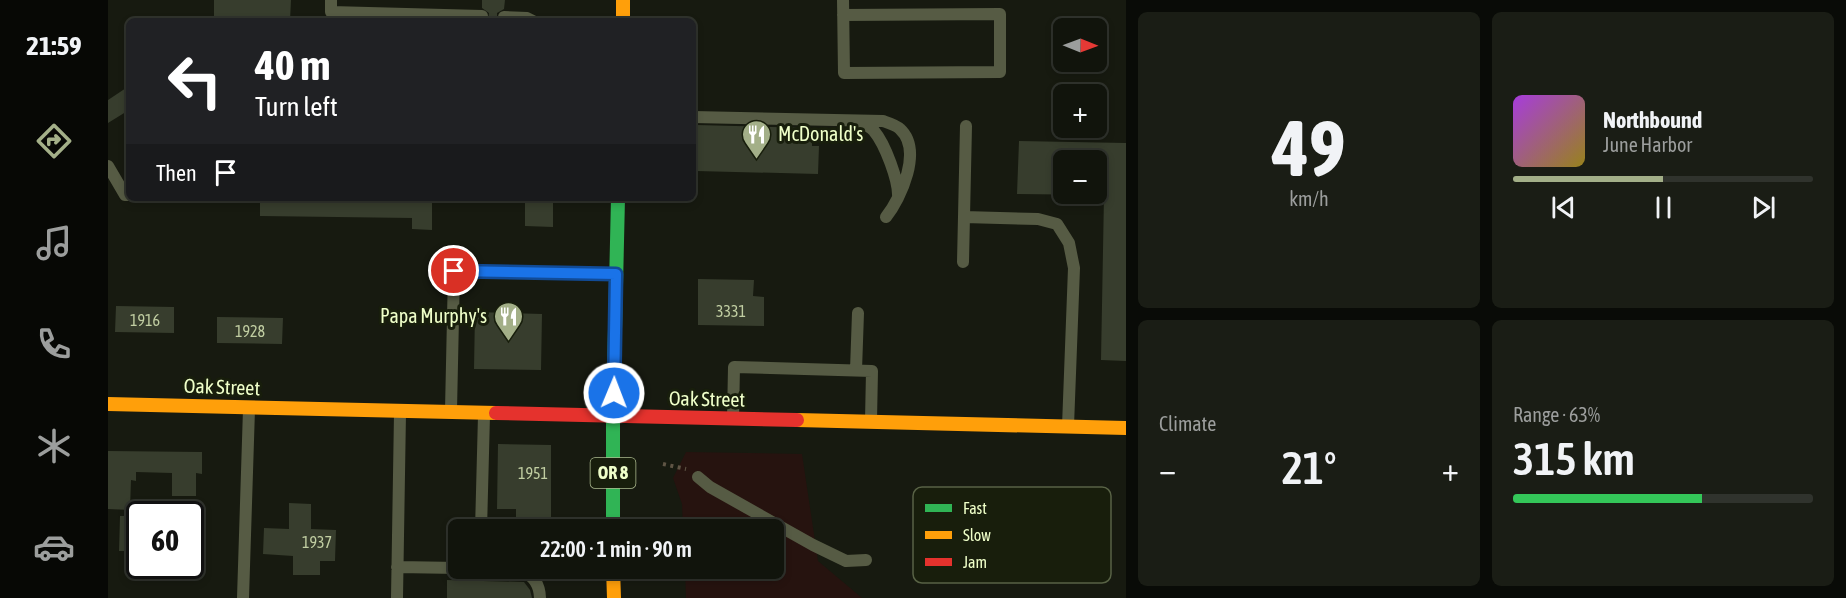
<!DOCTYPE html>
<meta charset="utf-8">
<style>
:root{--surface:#11140c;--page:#1a1d15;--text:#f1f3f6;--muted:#9c9e9d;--line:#30332d;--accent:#a3af88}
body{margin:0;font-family:"Asap Condensed",sans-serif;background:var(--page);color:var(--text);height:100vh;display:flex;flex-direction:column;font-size:22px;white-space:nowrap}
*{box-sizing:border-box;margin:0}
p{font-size:20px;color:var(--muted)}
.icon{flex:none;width:33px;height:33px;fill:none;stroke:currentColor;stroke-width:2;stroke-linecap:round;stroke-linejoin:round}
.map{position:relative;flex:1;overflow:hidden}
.side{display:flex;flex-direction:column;gap:12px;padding:12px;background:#090b07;width:720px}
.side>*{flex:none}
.guide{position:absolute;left:18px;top:18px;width:570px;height:183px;border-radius:9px;box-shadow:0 3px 9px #0003,0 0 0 2px var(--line);background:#202124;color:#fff;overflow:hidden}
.needle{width:39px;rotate:91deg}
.tools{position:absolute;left:945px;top:18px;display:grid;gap:12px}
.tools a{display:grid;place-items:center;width:54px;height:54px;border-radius:9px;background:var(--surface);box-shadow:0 3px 9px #0003,0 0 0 2px var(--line);font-size:30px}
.speed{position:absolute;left:18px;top:501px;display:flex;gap:12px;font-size:30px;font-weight:700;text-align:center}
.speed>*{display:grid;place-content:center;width:78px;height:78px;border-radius:50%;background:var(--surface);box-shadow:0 3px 9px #0003,0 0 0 2px var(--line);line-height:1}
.speed .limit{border:3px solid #111;border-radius:9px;background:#fff;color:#111}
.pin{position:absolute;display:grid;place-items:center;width:51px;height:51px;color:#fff;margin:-26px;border:3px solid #fff;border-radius:50%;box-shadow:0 2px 6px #0007}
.me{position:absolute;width:66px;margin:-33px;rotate:1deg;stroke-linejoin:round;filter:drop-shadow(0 0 4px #0008)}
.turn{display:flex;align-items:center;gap:21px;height:126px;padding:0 30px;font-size:27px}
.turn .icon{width:78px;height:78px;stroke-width:2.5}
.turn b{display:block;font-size:42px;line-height:51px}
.then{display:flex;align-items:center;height:57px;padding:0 30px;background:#0003;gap:12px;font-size:22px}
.big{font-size:45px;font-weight:600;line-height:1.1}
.side .tile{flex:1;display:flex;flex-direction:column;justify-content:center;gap:9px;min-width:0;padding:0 21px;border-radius:9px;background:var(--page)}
.side .dial{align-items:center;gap:0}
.dial b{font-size:78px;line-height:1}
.song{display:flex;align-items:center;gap:18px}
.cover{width:72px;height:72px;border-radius:9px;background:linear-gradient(135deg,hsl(280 70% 55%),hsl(50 70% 35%))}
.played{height:6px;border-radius:3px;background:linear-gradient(90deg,var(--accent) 50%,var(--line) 50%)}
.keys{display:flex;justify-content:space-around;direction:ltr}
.heat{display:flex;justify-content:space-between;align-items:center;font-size:33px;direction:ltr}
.charge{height:9px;border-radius:4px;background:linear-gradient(90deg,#34c759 63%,var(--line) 0)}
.side .tiles{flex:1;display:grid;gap:12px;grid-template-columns:repeat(2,1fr)}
.trip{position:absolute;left:340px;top:519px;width:336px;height:60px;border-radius:9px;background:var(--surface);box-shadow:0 3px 9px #0003,0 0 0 2px var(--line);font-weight:600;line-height:60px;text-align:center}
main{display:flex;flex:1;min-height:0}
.tab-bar{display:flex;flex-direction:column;width:108px;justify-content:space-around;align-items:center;background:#070805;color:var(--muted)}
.tab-bar .icon{width:42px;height:42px}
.tab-bar .current{color:var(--accent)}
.tab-bar b{font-size:27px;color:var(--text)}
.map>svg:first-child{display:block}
.green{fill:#26130f}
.building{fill:#373d2d;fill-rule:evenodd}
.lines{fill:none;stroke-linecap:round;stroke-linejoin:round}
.path{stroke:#5f5545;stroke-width:4;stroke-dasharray:3 4.5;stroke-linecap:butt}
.lane{stroke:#565b44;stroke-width:12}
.fast{stroke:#30b455;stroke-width:14}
.slow{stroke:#ff9f0a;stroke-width:14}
.jam{stroke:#e5322d;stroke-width:14}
.route-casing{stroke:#114b97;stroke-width:15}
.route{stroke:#1a73e8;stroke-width:10}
.labels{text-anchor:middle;stroke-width:6;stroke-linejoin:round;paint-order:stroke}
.number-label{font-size:16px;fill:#c1cea2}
.shield{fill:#181e0c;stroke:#aebc90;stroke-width:1.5}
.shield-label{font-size:18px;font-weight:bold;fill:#efffc9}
.poi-label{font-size:20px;fill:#efffc9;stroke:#181e0c;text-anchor:start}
.street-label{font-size:20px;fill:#efffc9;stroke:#181e0c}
.key{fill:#181e0c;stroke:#586245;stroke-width:1.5}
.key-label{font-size:16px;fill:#efffc9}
</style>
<main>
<nav class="tab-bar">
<b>21:59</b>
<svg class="icon current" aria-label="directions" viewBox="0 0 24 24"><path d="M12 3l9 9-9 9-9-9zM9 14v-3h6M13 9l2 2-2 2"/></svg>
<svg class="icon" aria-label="music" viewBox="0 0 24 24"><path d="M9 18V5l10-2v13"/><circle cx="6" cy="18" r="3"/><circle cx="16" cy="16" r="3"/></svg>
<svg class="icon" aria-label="phone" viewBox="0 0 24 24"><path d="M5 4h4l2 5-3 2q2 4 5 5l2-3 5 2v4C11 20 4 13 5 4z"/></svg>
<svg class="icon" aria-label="climate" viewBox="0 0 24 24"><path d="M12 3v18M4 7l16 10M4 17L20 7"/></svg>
<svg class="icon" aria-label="car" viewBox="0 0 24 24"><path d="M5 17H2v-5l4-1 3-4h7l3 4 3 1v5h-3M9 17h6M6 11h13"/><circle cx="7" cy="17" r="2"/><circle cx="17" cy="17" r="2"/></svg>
</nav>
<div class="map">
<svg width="1018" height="598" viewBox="0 0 1018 598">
<rect width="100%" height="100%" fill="#171a10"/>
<path class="green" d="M578 452 694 454 710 561 754 598H578L577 569 666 568V530L575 529 574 504 565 478Z"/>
<path class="building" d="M106 0H183L182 21H106Z
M374 0H397L396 9 389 13V21H380L381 13 374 8Z
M21 86V110L0 123V100Z
M589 125 704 128V146H711L710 174 588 171Z
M911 141 1018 143V361L993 360 996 195 909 194ZM956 160H988V194H956Z
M152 198H324V230L304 229V218L152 216Z
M417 198H445V227L417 226Z
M590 279 646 280 645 296 656 297V326L590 325Z
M8 306 66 307V333L7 332Z
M367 312 434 314 433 370 366 369Z
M109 317 175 318 174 344 109 343Z
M390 444 443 445V530H408V509H389Z
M0 451 94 452V474L88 473V496H64V473L28 472V481L23 480 22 510 0 509Z
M181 503 203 504V529L228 530 227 561H212V575H185V556L155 554 156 528 181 529Z
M12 516H30V551H11Z
M339 580 416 582 422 590 424 598H339Z"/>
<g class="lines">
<path class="path" d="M555 464 578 469"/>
<path class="lane" d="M223 0V12L374 16
M735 15 892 14V72L736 73 735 0
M396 17 419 18 425 21
M585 117 775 121C781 123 788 125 792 129 815 150 793 198 778 217
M750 122C756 124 762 126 766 131 777 144 791 181 790 197
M0 166 17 195H21
M856 217 930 219 949 224 961 243 966 268 960 426
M855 262 858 126
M748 370 750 313
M343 410 346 271 507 274
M625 418 626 367 764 371 763 420
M590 477 602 487 705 545 738 561 758 560
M373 530 376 415
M289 567 351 568
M372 568C397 569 431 564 432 598
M135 598 141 409
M289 598 292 413"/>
<path class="fast" d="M505 530V417L510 198"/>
<path class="slow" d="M515 0V21
M0 404 388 413
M689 420 1018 428
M505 568 506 598"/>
<path class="jam" d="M388 413 689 420"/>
</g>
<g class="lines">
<defs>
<path id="route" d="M346 271 508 274 506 393"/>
</defs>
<use href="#route" class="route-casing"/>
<use href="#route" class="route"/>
</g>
<defs>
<symbol id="restaurant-pin" viewBox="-11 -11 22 30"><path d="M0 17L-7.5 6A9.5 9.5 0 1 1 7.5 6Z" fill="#a3af88" stroke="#181e0c"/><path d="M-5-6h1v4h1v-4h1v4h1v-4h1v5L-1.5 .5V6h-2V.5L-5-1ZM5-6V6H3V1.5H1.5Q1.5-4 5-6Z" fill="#fff"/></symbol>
</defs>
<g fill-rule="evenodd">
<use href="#restaurant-pin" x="632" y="118" width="33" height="45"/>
<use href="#restaurant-pin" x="384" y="300" width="33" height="45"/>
</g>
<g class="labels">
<g class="number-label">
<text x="623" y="317">3331</text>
<text x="37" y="326">1916</text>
<text x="142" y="337">1928</text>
<text x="425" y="479">1951</text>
<text x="209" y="548">1937</text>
</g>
<rect class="shield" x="482.5" y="458" width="45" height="30" rx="4.5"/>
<g class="shield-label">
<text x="505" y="479">OR 8</text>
</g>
<g class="poi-label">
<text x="670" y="141">McDonald's</text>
<text x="379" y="323" text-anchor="end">Papa Murphy's</text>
</g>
<g class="street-label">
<text transform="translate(114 387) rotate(2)" y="7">Oak Street</text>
<text transform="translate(599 399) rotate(1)" y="7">Oak Street</text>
</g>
</g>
<rect x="805" y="487" width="198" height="96" rx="9" class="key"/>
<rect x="817" y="504" width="27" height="8" fill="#30b455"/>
<rect x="817" y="531" width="27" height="8" fill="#ff9f0a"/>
<rect x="817" y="558" width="27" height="8" fill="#e5322d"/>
<g class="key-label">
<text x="855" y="514">Fast</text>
<text x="855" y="541">Slow</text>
<text x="855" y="568">Jam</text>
</g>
</svg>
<div class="tools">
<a><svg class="needle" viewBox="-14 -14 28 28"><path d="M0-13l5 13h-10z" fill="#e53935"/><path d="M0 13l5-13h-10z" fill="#9c9e9d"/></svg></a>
<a>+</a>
<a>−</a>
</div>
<div class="speed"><div class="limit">60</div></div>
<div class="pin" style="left:346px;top:271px;background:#d93025"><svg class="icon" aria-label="arrive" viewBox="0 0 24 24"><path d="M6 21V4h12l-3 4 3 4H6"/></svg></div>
<svg class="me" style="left:506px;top:393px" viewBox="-20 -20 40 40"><circle r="17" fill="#1a73e8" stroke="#fff" stroke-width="3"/><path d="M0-11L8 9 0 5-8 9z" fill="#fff"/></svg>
<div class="trip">22:00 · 1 min · 90 m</div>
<div class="guide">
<div class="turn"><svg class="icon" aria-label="left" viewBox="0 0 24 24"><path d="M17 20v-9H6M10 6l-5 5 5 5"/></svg><div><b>40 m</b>Turn left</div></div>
<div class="then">Then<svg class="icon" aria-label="arrive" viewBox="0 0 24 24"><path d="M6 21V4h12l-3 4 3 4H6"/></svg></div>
</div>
</div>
<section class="side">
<div class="tiles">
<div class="tile dial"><b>49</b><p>km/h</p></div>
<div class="tile">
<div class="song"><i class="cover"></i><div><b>Northbound</b><p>June Harbor</p></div></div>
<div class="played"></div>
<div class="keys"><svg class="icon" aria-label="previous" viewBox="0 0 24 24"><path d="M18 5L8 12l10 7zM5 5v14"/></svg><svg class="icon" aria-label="pause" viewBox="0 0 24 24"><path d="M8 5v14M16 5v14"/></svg><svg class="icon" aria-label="next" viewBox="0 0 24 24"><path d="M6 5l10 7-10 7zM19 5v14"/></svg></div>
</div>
<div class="tile"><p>Climate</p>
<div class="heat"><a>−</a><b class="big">21°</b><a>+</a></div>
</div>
<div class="tile"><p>Range · 63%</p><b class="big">315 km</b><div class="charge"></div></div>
</div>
</section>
</main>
